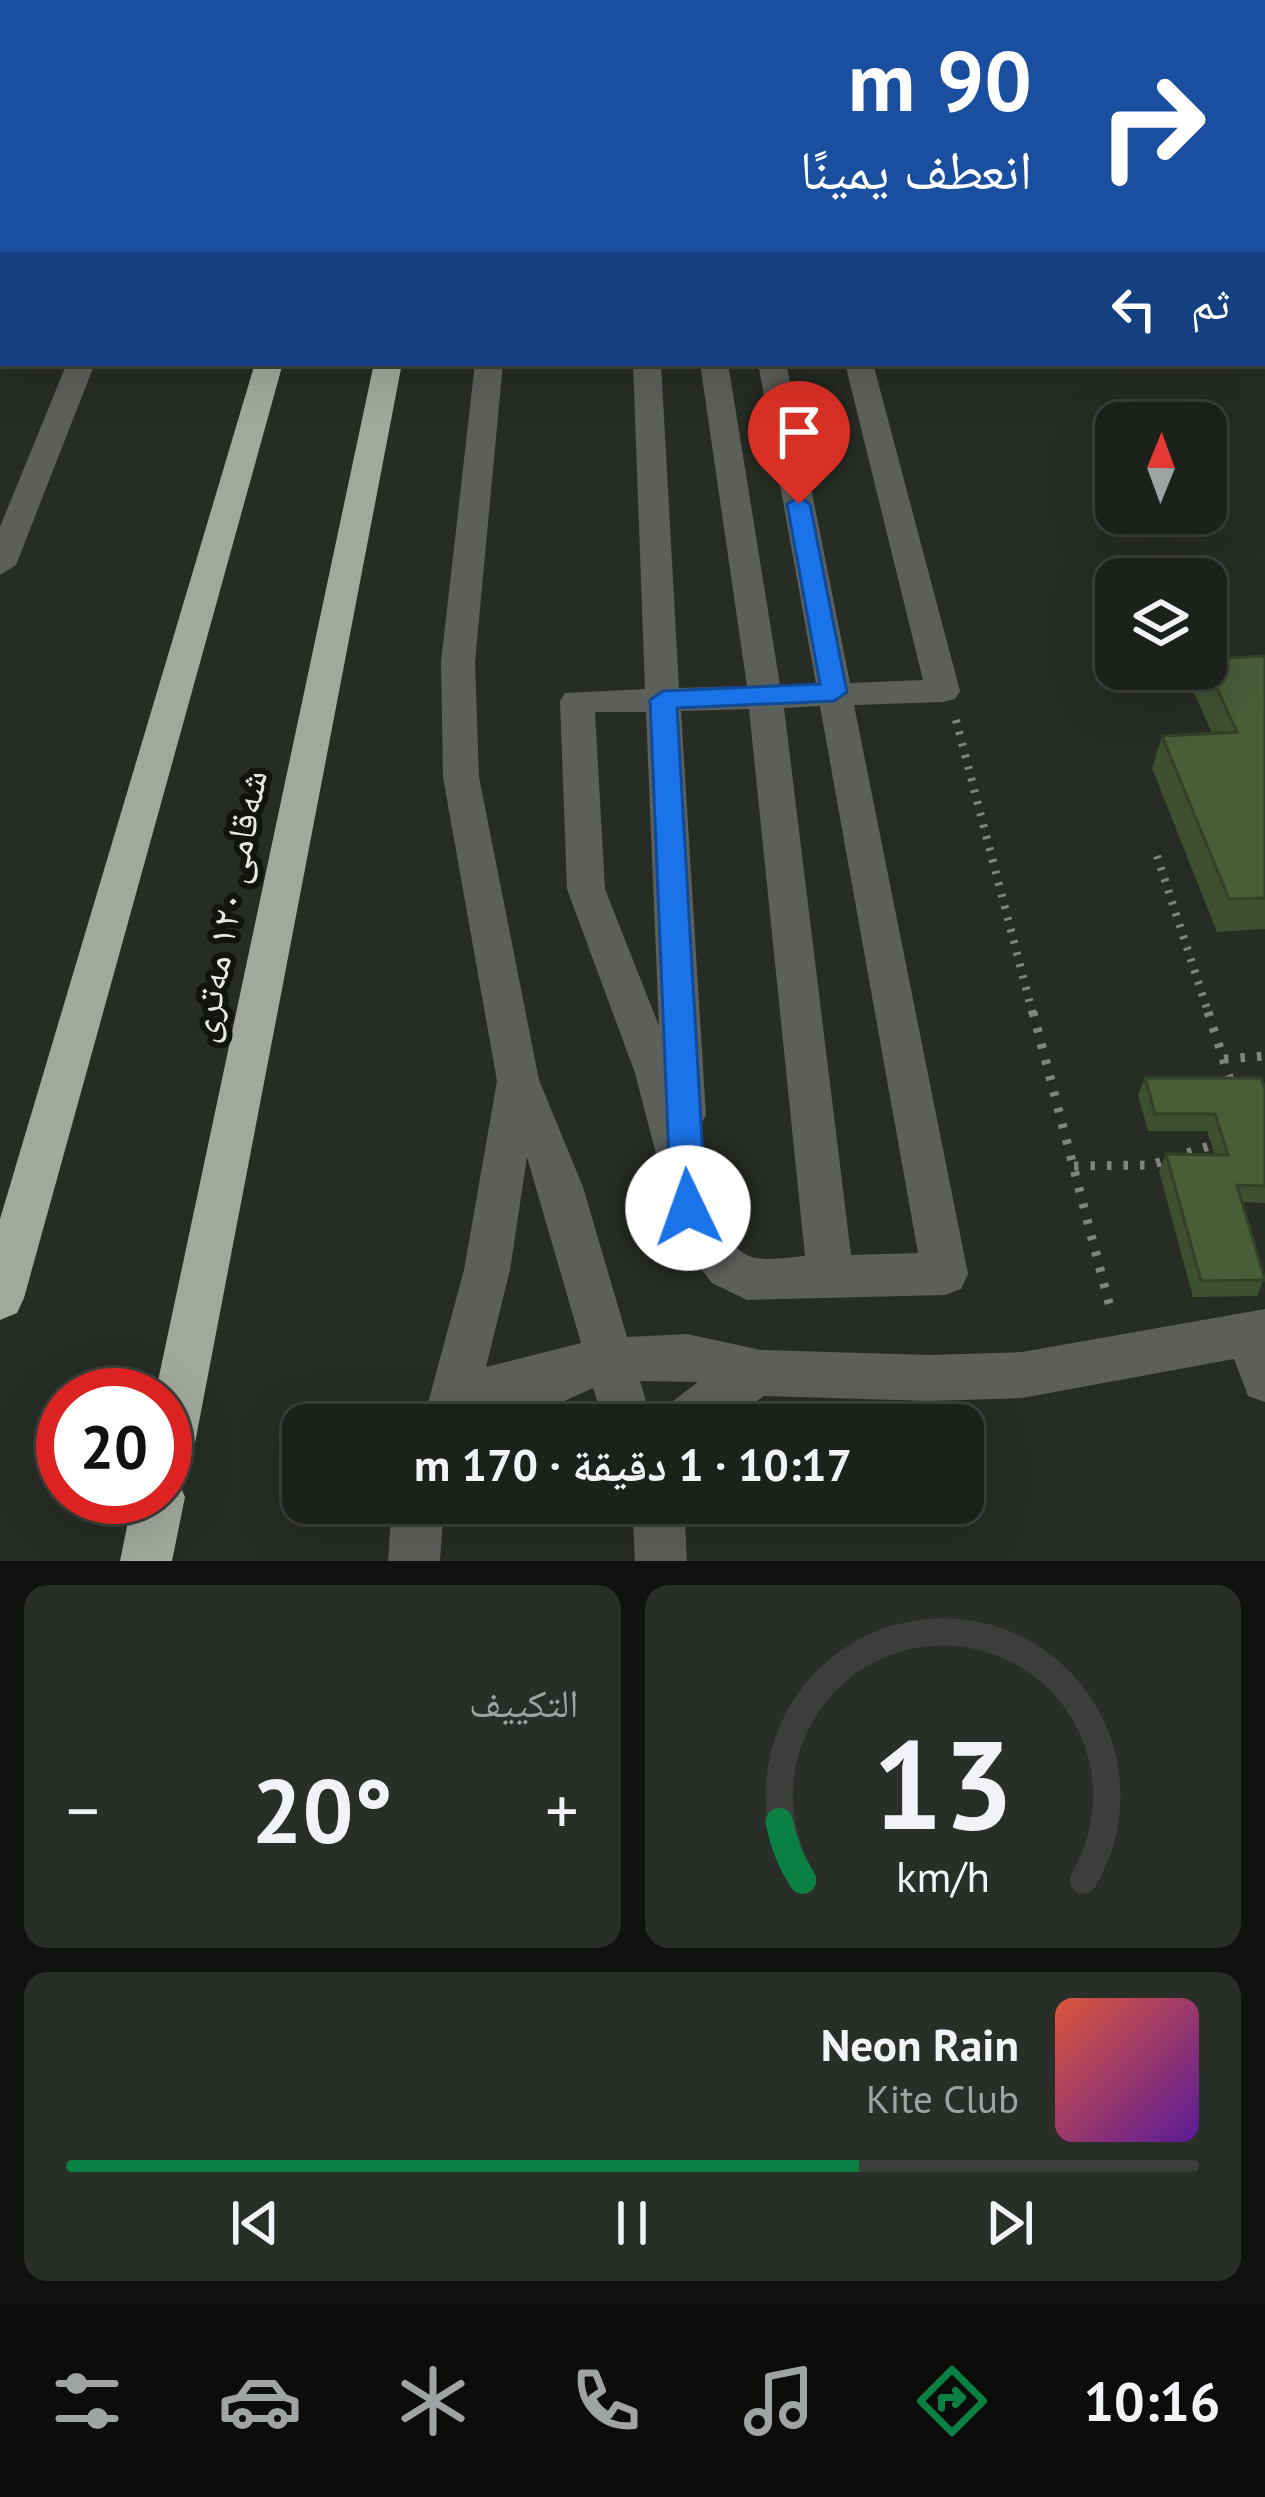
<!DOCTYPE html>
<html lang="ar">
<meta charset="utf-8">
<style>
:root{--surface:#1d211b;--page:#2a2e28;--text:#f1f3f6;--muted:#a0a3a3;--line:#3b3e3a;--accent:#0b8043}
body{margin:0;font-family:"PT Sans","Noto Naskh Arabic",sans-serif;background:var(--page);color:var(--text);direction:rtl;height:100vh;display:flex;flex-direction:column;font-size:45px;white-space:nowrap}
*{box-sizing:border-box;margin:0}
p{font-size:39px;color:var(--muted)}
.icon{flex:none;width:66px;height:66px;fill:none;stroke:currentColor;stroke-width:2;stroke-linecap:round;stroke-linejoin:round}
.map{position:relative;height:1561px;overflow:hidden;direction:ltr}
.drawer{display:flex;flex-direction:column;gap:24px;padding:24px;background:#10120f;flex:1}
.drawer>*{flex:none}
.guide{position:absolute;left:0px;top:0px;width:1266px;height:366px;box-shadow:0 12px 48px #0002,0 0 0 3px var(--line);direction:rtl;background:#1a4fa0;color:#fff;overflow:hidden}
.needle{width:78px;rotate:1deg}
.tools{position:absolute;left:1095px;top:402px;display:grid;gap:24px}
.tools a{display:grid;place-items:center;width:132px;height:132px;border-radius:24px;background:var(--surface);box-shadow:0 12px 48px #0002,0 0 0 3px var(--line);font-size:60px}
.speed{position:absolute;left:36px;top:1368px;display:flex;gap:24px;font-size:60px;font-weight:700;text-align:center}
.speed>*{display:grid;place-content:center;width:156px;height:156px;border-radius:50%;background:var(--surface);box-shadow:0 12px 48px #0002,0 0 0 3px var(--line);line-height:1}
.speed .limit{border:18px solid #d22;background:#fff;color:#111}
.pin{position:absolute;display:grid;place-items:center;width:102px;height:102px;color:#fff;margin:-123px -51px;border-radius:50% 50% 50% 0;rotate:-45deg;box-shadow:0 0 12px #0007}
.pin .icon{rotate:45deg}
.me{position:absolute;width:132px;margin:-66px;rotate:357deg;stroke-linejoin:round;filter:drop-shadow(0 0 9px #0008)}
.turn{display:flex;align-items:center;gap:42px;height:252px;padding:0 36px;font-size:54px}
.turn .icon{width:156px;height:156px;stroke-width:2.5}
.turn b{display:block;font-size:84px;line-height:102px}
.then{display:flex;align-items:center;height:114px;padding:0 36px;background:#0003;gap:24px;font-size:45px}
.big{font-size:90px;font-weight:800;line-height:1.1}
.drawer .card{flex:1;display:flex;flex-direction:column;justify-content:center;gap:18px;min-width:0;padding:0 42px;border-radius:24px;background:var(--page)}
.drawer .dial{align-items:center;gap:0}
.dial svg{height:312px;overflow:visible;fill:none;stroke:var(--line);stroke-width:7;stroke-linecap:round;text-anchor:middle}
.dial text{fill:var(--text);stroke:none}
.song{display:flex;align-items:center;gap:36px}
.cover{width:144px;height:144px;border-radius:18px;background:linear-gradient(135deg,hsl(10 70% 55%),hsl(270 70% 35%))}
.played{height:12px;border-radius:6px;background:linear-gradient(90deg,var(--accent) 70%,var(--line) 70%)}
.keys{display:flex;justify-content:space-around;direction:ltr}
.heat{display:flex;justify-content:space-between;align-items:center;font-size:66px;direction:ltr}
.drawer .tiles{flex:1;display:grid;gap:24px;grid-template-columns:1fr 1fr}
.card:last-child{grid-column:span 2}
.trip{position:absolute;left:282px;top:1404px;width:702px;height:120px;border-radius:24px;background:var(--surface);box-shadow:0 12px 48px #0002,0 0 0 3px var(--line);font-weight:800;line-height:120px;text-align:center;direction:rtl}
.tab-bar{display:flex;height:192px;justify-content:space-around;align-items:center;background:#0c0d0b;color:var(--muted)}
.tab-bar .icon{width:84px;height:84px}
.tab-bar .selected{color:var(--accent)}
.tab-bar b{font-size:54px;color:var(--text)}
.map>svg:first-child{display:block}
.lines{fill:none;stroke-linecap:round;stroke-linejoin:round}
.path-far1{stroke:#80847e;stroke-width:8;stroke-dasharray:3 9;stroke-linecap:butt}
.path{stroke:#80847e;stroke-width:9;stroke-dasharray:4.5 12;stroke-linecap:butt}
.minor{fill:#5d5f5b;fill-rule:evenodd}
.highway{fill:#a2a89d;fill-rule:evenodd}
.wall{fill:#3f5031}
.building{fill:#495d39;stroke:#334128;stroke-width:3}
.route{fill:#1a73e8;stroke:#114b97;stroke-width:3}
.labels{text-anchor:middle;stroke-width:12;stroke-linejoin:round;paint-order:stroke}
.street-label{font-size:39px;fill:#e5e8e3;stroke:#121410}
</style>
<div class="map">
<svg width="1265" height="1561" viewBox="0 0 1265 1561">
<rect width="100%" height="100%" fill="#272c24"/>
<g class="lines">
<path class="path-far1" d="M956 720 1033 1015
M1157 856 1209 1015"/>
<path class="path" d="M1033 1012 1112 1315
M1208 1012 1232 1086
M1224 1059 1265 1056
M1074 1166 1151 1165 1212 1145 1215 1138"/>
<path class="minor" d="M238 0H258L237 3Z
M562 0H582L561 3Z
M1263 257H1265V271H1263Z
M1263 309H1265V325H1263Z
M67 363H95L16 565 0 575V527Z
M475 363H503L475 662 479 777 539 1080 583 1187 627 1337 687 1334 761 1350 930 1355 1022 1352 1265 1309V1402L1248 1396 1234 1359 1022 1398 930 1401 764 1396 721 1425H657L664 1408 698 1382 640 1381 650 1414 645 1425H605L593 1388 562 1402 501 1409 478 1425H422L464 1270 497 1081 443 777 441 662ZM527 1157 581 1343 486 1367 510 1270Z
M633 363H661L679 688 747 686 700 363H728L780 685 816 684 758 363H786L850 683 923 680 845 363H873L960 691 955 699 943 702 854 705 968 1274 961 1289 945 1295 747 1300 712 1283 678 1239 635 1073 567 889 560 701 565 693 645 689ZM820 706 918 1253 851 1255 784 708ZM749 709 805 1256C790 1257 763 1262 749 1256 712 1239 701 1166 692 1130L699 1128 706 1115 681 711ZM595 712H646L659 1026 605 889Z
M392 1503H444L440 1561H388Z
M632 1503H684L687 1561H635Z"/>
<path class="highway" d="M362 0H382L361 3Z
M446 0H466L445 3Z
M255 363H283L24 1298 17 1313 0 1320V1219Z
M374 363H402L190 1469 181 1488 185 1497 172 1561H120L133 1497H165V1395H155Z"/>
</g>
<path class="wall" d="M1265 656V929L1217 932 1152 768 1162 736 1212 733 1193 691 1200 669H1206V659Z
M1145 1078 1265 1089V1203L1242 1202 1265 1277 1257 1296 1193 1297 1159 1171 1166 1154 1215 1155 1207 1131H1148L1138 1095Z"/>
<path class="building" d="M1265 656V898L1229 899 1162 736 1237 732 1206 664V659Z
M1145 1078H1261L1265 1089V1186L1237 1185 1265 1280 1201 1281 1166 1154 1228 1155 1215 1114H1155Z"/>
<path class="route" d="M799 497 810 504 847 692 834 701 677 708 706 1208 701 1219 688 1223 676 1219 671 1208 650 700 663 691 820 684 787 504Z"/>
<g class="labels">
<g class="street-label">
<text transform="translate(227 906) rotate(-79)" y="14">شەقامی ١٢٠ مەتری</text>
</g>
</g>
</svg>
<div class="tools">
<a><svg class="needle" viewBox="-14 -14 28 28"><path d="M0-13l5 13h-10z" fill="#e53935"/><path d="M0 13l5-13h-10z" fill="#a0a3a3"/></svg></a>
<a><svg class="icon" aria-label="layers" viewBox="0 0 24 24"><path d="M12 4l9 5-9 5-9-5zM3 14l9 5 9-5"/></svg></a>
</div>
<div class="speed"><div class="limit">20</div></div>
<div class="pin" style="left:799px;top:504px;background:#d93025"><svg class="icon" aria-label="arrive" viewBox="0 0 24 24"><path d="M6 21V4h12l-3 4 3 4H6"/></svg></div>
<svg class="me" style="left:688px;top:1208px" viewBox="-20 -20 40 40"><circle r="19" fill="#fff"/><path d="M0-13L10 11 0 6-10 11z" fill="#1a73e8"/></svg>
<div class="trip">10:17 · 1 دقيقة · 170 m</div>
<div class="guide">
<div class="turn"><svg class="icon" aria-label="right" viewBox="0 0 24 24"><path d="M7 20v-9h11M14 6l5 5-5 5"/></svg><div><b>90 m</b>انعطف يمينًا</div></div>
<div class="then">ثم<svg class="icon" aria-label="left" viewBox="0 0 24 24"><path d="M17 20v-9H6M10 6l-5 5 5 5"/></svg></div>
</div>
</div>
<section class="drawer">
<div class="tiles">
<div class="card dial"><svg viewBox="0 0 100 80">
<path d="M14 69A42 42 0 1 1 86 69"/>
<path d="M14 69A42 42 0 0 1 8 54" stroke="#0b8043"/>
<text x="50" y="56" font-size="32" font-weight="700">13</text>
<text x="50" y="72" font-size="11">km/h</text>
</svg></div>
<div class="card"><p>التكييف</p>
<div class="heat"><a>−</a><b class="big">20°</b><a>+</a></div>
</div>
<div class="card">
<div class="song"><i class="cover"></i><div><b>Neon Rain</b><p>Kite Club</p></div></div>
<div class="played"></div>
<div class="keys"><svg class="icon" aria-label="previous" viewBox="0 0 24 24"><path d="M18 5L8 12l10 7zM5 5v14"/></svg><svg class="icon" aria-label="pause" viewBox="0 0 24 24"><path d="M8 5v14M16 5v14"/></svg><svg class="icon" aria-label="next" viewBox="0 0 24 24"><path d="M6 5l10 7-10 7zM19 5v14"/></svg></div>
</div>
</div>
</section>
<nav class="tab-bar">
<b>10:16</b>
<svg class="icon selected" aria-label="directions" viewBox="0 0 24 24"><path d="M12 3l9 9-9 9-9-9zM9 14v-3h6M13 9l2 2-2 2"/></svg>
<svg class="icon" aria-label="music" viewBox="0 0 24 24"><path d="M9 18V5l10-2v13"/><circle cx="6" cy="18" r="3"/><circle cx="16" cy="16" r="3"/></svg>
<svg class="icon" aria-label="phone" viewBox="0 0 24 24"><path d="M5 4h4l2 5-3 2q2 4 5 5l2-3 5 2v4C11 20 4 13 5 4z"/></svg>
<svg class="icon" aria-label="climate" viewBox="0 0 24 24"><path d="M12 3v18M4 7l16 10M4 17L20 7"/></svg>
<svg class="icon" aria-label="car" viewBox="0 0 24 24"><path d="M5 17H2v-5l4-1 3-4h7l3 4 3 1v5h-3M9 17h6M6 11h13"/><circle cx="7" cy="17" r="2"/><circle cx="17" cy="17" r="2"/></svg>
<svg class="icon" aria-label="filters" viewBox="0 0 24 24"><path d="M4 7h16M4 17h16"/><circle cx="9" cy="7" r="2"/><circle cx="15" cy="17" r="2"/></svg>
</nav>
